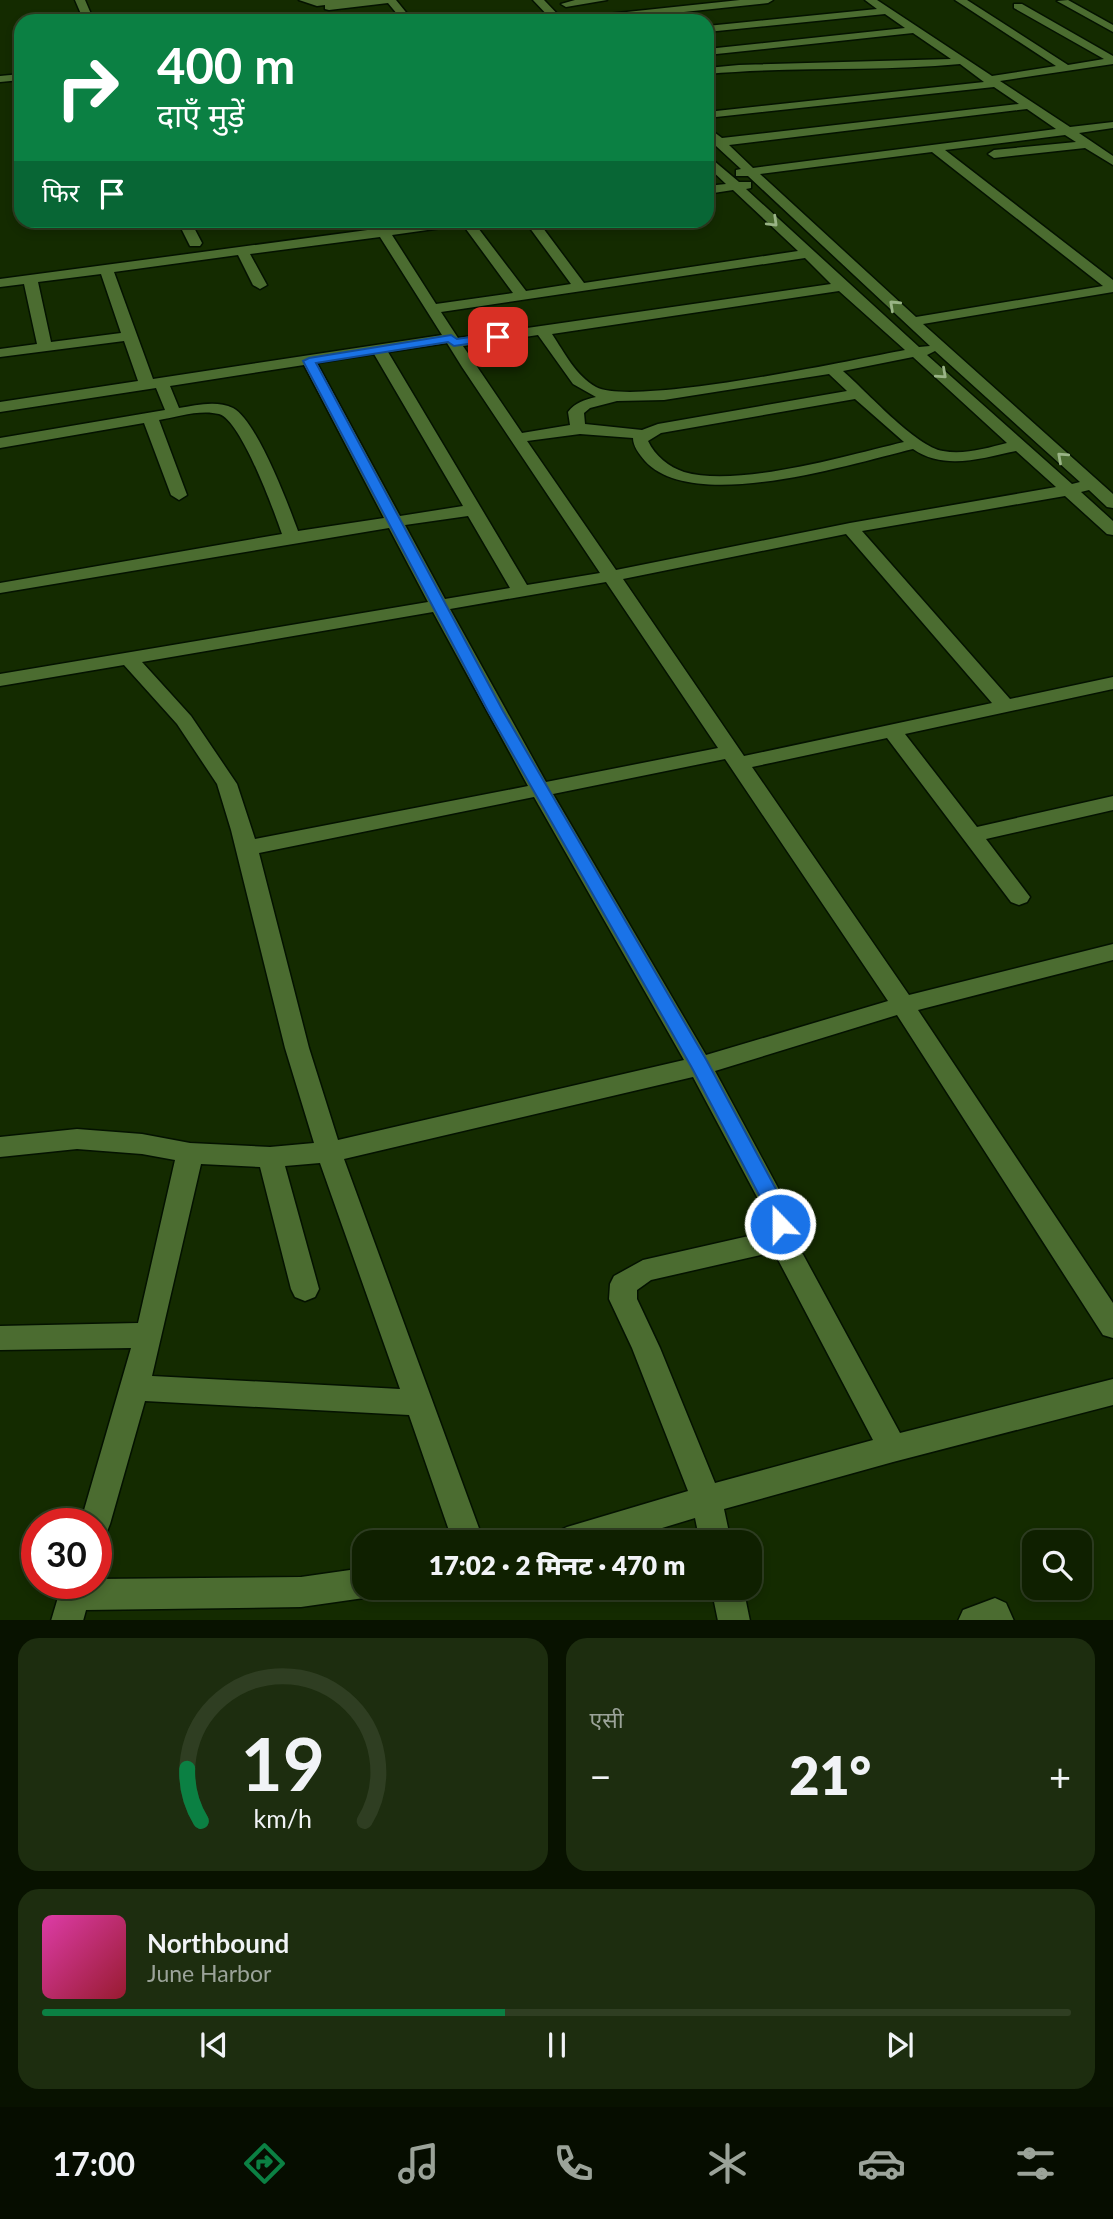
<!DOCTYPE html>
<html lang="hi">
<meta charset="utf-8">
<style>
:root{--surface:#0f2000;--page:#1d2d0f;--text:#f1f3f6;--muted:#9ba399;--line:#2f3e22;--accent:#0b8043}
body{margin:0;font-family:Lato,"Noto Sans Devanagari",sans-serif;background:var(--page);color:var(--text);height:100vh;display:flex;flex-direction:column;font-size:26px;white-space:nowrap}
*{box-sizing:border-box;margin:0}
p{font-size:23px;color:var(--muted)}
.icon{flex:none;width:38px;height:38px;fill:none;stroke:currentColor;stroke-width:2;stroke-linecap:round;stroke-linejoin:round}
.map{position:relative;height:1620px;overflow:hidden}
.drawer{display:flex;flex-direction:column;gap:18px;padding:18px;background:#081200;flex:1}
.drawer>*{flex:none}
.guide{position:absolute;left:14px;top:14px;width:700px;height:214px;border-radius:21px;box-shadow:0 4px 10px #0003,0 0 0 2px var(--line);background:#0b8043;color:#fff;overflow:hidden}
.controls{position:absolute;left:1022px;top:1530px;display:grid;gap:14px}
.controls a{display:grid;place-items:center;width:70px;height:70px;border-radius:14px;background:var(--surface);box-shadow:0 4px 10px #0003,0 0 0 2px var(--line);font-size:35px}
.speed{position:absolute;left:21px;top:1508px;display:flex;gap:14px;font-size:35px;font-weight:700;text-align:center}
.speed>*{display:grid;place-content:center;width:91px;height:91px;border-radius:50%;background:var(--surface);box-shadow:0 4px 10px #0003,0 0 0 2px var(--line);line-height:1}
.speed .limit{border:10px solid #d22;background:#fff;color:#111}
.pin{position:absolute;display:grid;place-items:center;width:60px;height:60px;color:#fff;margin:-30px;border-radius:14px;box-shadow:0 4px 10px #0006}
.me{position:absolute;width:77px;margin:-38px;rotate:338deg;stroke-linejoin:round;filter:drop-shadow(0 0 5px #0008)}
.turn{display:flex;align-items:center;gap:24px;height:147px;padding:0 28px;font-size:32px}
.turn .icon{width:91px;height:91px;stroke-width:2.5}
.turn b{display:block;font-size:49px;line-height:60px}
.then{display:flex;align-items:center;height:66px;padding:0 28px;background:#0003;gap:14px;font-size:26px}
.big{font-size:52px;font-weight:800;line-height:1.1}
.drawer .tile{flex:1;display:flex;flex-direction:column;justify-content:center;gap:10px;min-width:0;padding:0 24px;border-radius:21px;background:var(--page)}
.drawer .dial{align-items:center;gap:0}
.dial svg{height:182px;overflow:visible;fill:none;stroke:var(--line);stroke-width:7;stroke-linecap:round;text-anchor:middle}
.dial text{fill:var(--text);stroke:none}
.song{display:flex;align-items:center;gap:21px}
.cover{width:84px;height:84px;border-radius:10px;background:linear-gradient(135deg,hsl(320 70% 55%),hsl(350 70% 35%))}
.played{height:7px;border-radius:4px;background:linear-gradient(90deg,var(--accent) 45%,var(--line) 45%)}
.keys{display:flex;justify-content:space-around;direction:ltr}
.heat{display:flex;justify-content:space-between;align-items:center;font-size:38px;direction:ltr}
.drawer .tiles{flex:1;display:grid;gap:18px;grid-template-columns:1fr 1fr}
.tile:last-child{grid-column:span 2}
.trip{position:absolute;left:352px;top:1530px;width:410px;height:70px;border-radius:21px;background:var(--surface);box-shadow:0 4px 10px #0003,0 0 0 2px var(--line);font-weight:800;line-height:70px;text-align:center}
.tabs{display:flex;height:112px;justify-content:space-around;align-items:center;background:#060d00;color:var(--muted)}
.tabs .icon{width:49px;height:49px}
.tabs .current{color:var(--accent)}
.tabs b{font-size:32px;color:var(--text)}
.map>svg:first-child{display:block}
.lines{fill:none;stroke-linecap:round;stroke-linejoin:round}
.minor-casing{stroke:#041200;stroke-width:3}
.minor{fill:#4b6c30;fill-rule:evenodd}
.oneway{stroke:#9ab486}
.route{fill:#1a73e8;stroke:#114b97;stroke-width:2}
</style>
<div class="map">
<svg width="1113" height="1621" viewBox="0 0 1113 1621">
<rect width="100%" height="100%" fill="#142b00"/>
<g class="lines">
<defs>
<path id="minor" d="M75 0H85L94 21H84Z
M299 0H396L413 21H403L388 3 329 10 325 9V5L317 6Z
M533 0H544L564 21H553Z
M575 0H607L566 7 561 4Z
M740 0H773L768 3 599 21H565L570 18Z
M865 0H877L992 76 1056 66 955 0H967L1068 65 1104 59 1014 8V4H1022L1113 56V64L1000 81 1070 127 1113 122V128L1079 133 1113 156V165L1085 148 994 158 988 154 994 150 1076 142 1065 135 945 150 1113 280V292L923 324 1113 494V508L1107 507 1089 490 1081 492 1113 521V535L1107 534 1065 496 862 531 1010 699 1113 677V689L905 734 977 827 1113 796V810L986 839 1030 897 1027 902 1019 905 1011 902 887 738 752 767 909 995 1113 944V960L918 1010 1113 1303V1338L1103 1335 897 1015 715 1071 790 1210 793 1236 900 1433 1113 1379V1405L893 1462 724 1509 731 1542H700L695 1518 616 1542H552L556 1532 567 1527 688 1491 632 1348 609 1299 610 1284 614 1276 643 1260 766 1232 764 1210 693 1077 344 1159 484 1542H453L409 1415 145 1401 110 1524 106 1534 96 1538V1524H80L131 1348 0 1350V1326L138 1323 175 1160 142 1154 77 1149 0 1157V1137L77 1129 142 1134 190 1143 270 1147 314 1143 285 1048 231 830 217 784 177 724 124 665 0 686V674L428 602 389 528 0 593V583L282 534C274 511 241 420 219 414 201 409 176 417 159 420L187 495 179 500 171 495 144 423 0 448V438L165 410 156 388 0 412V402L138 381 124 341 0 357V349L37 344 24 284 0 287V279L375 229 370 220H383L387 228 442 220H481L475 224 526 291 571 284 524 220H537L584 283 798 251 733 190 707 194V186L726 184 707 166V155L739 182H751V188L746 189 919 347 930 346 748 176H736V170L741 169 716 146 707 143 710 140 707 137V127L722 138 1019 104 994 87 707 118V112L984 82 960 64C876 72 791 66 707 74V68L739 65 951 59 913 33 707 55V49L905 28 885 14 707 32V26L877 9ZM1027 109 1056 129 753 168 729 145ZM932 152 1103 286 916 317 760 174ZM463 225 513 293 436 304 392 235ZM380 237 442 335 153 379 114 272 238 255 253 285 260 289 267 285 250 254ZM805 258 831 284 458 338 441 312ZM101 274 121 333 51 342 38 282ZM839 291 905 350C852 360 634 407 596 387 576 376 564 352 552 334ZM538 335 573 384 596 397C584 400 576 402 568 412L570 425 522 433 463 346ZM447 343 462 367 600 573 527 585 388 352ZM935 351 1080 482 1072 484 927 355ZM374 354 463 506 400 516 317 363ZM913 357 1007 443C987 448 964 455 943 451 916 447 865 390 843 371ZM304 365 384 518 298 531C288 504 257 421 233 408 217 400 196 405 179 408L170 386ZM829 374 847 391 658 424 642 430 585 424 584 413 590 408 617 401 664 400ZM855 399 904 442C849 455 738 488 684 472 669 467 655 456 648 441L661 433ZM580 434 633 438C633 446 639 454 645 461 693 514 851 464 913 449 945 471 982 458 1016 451L1056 487 850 523 616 570 527 441ZM468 516 510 588 445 599 405 525ZM846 534 992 703 744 756 623 579ZM606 582 718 748 546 782 450 609ZM433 612 528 786 255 839 237 784 191 716 142 662ZM725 759 888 1001 706 1055 553 794ZM534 797 684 1060 338 1140 309 1048 259 853ZM320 1163 400 1389 152 1376 201 1164 260 1167 291 1289 295 1297 305 1301 315 1297 319 1289 285 1166ZM774 1252 873 1440 715 1483 660 1348 637 1299V1290L651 1280Z
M1068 0 1113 25V32L1057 1Z
M21 74V80L0 82V76Z
M177 220H190L202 243 200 246H190Z
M364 1568V1587H378L375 1594 364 1598 301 1607 86 1610 83 1621H51L62 1584H96V1579L301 1577Z
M711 1587H743L750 1621H718Z
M995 1598 1006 1603 1014 1621H958L963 1610Z"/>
</defs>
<use href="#minor" class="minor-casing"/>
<use href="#minor" class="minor"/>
</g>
<defs><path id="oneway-chevron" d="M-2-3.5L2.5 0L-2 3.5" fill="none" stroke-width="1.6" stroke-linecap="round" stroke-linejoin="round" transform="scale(1.75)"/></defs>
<g class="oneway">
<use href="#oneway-chevron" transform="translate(773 222) rotate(44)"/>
<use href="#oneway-chevron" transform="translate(894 305) rotate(-137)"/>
<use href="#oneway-chevron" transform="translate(942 374) rotate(42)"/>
<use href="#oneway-chevron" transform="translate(1062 457) rotate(-138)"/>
</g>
<path class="route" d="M498 333 502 334V339L454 346 448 342 316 363 503 711 707 1061 784 1204 790 1224 787 1230 780 1233 773 1230 767 1210 692 1068 488 711 303 361 309 358 451 335 457 339Z"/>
</svg>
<div class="controls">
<a><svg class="icon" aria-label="search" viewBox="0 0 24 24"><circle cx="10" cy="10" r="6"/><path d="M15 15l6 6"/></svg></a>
</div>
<div class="speed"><div class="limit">30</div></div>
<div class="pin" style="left:498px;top:337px;background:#d93025"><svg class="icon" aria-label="arrive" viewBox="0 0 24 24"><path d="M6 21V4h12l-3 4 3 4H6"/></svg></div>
<svg class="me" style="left:780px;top:1224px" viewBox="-20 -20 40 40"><circle r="17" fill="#1a73e8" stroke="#fff" stroke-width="3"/><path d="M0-11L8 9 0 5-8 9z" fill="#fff"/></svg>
<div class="trip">17:02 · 2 मिनट · 470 m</div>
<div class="guide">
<div class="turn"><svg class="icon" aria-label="right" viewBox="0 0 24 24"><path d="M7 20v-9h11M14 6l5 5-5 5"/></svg><div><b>400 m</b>दाएँ मुड़ें</div></div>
<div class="then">फिर<svg class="icon" aria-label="arrive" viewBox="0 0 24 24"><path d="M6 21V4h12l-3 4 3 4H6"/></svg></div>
</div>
</div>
<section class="drawer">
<div class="tiles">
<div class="tile dial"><svg viewBox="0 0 100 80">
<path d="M14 69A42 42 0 1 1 86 69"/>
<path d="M14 69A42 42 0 0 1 8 46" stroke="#0b8043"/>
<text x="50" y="56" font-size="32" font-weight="700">19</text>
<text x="50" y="72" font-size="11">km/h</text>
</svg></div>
<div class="tile"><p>एसी</p>
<div class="heat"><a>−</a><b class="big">21°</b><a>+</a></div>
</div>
<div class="tile">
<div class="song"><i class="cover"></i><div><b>Northbound</b><p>June Harbor</p></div></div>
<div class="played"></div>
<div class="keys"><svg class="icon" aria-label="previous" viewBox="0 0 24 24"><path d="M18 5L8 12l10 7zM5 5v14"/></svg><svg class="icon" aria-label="pause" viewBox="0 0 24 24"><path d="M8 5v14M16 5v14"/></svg><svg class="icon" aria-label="next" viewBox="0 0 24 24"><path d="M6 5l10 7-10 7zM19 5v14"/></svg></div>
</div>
</div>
</section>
<nav class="tabs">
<b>17:00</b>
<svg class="icon current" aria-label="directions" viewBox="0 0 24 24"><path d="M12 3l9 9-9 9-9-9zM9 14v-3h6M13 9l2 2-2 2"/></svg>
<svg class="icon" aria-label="music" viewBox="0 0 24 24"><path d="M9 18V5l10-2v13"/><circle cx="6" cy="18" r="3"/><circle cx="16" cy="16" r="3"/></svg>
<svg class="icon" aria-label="phone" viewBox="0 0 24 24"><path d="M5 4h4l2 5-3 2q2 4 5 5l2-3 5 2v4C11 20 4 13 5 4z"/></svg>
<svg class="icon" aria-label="climate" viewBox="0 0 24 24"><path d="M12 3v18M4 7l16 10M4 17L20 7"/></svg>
<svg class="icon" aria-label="car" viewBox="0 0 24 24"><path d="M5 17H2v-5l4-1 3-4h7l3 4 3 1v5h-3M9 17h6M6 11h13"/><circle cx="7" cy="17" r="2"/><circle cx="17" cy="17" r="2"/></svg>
<svg class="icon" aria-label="filters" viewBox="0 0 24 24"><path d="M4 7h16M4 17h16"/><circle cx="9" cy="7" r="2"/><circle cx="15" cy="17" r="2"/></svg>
</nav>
